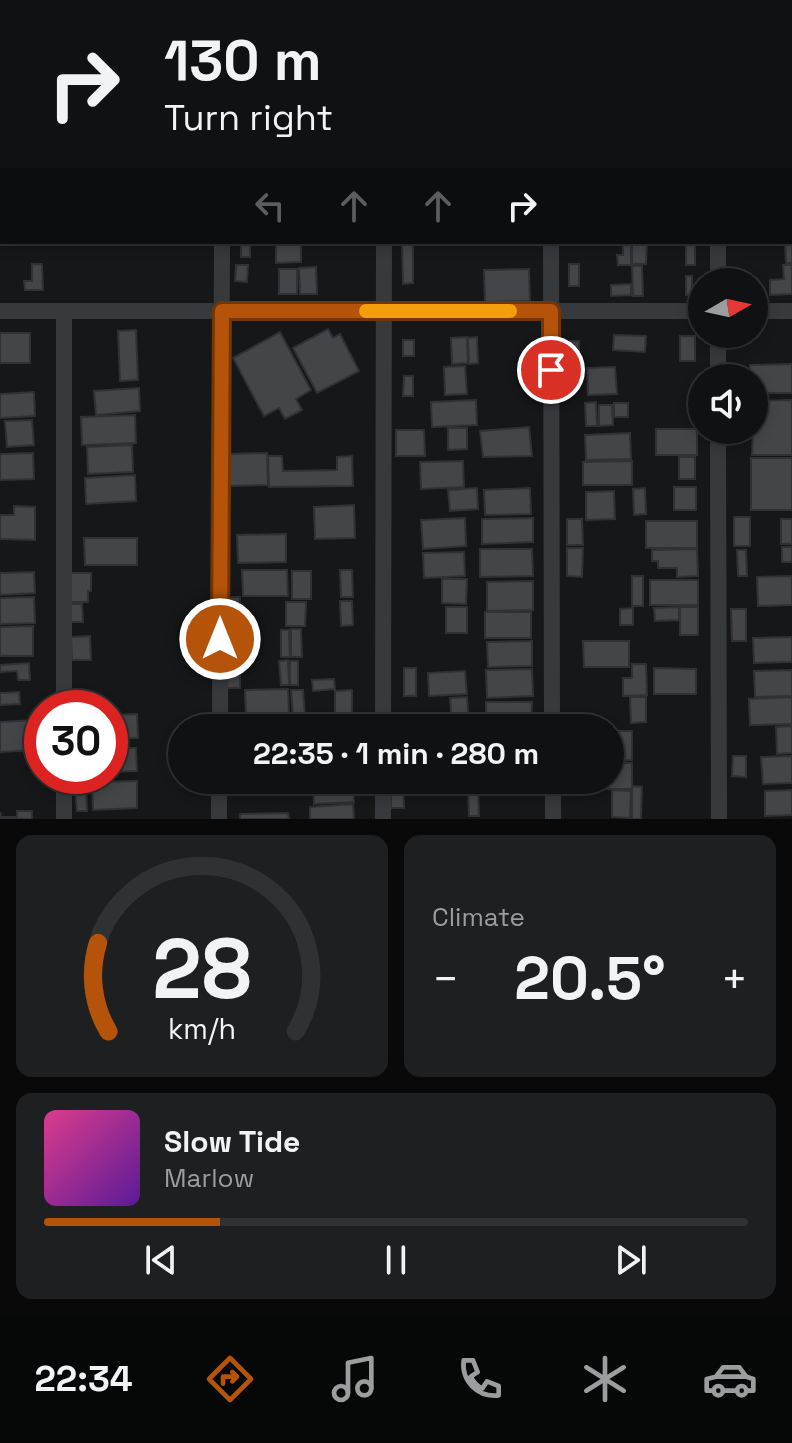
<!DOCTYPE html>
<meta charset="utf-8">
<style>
:root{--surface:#101112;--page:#1e1f20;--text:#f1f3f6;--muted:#9c9d9f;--line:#303132;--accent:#b45309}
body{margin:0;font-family:"Space Grotesk",sans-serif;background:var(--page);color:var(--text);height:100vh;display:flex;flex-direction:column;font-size:30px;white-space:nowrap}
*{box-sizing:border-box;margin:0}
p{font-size:26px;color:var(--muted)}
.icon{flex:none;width:44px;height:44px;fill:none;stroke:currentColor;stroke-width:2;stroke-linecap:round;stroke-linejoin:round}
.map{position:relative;height:819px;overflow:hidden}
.drawer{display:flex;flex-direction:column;gap:16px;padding:16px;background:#09090a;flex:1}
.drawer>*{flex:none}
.banner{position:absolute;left:0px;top:0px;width:792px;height:244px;box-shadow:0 4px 12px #0003,0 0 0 2px var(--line);background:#101112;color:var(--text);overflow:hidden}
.needle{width:52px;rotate:81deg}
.tools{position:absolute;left:688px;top:268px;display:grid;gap:16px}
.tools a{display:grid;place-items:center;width:80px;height:80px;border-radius:50%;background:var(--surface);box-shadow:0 4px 12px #0003,0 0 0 2px var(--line);font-size:40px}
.speed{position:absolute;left:24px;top:690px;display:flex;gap:16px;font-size:40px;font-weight:700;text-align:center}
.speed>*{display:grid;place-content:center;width:104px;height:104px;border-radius:50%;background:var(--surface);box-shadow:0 4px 12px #0003,0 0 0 2px var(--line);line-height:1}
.speed .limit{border:12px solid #d22;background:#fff;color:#111}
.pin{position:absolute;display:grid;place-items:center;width:68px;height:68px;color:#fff;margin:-34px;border:4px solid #fff;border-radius:50%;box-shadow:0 2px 8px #0007}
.me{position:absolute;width:88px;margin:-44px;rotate:0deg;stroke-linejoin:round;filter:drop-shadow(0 0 6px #0008)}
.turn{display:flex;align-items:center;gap:28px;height:168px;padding:0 32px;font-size:36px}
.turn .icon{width:104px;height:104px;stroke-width:2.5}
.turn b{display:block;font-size:56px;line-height:68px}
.lanes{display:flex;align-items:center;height:76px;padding:0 32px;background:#0003;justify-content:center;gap:40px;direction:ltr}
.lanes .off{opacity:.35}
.big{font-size:60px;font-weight:800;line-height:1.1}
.drawer .card{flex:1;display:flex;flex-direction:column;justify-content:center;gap:12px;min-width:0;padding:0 28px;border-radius:16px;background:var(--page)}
.drawer .dial{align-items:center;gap:0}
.dial svg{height:208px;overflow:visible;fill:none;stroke:var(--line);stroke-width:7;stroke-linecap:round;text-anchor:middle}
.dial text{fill:var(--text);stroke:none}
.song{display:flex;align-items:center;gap:24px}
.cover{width:96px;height:96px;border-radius:12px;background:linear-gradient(135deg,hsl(330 70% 55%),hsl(270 70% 35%))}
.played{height:8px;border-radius:4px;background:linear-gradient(90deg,var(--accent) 25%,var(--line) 25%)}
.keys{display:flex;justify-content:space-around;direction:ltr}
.heat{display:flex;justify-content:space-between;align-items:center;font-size:44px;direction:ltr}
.drawer .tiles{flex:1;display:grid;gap:16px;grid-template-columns:1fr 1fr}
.card:last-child{grid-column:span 2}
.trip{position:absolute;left:168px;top:714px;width:456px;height:80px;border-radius:40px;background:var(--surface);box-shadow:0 4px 12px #0003,0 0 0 2px var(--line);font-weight:800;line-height:80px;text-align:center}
.tab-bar{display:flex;height:128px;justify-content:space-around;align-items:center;background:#060707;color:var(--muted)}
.tab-bar .icon{width:56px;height:56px}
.tab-bar .selected{color:var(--accent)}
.tab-bar b{font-size:36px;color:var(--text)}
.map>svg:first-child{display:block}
.building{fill:#434548;stroke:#303134;stroke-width:2}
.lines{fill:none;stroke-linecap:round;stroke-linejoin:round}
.minor{stroke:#373a3d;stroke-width:16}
.route-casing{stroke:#753606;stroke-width:20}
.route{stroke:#b45309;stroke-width:14}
.slow{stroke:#f59e0b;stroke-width:14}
</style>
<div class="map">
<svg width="792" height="819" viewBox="0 0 792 819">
<rect width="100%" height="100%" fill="#161718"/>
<path class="building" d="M745 0H792V25L790 2Z
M792 241V263H786L785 242Z
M241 242H272V245H250V257H241Z
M276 242H301V262L276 263Z
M623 242H631V265H618L617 255H623Z
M632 242H647L646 264H632Z
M402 244H413V283L403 284Z
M686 245H695V265H686Z
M32 264H42L43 290H25L24 281H32Z
M569 264H579V286H569Z
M236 265H248L247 282 235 281Z
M783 265H792V294L770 295V280L784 279Z
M632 266H642L643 296H633Z
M316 267 317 294H300L299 268Z
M279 269H297V294H279Z
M529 269 530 301 485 302 484 270Z
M686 276H692V295H686Z
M631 284V295L611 296V285Z
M328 329 333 338 340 334 359 371 317 393 293 348Z
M136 330 138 380 120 381 118 331Z
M280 332 311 390 296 399 302 410 285 419 279 408 264 416 233 358Z
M0 333H30V363H0Z
M614 335 646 336 645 352 613 350Z
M680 336H695V361H680Z
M467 337 468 363 452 364 451 338Z
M477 337 478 363 469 364 468 338Z
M403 340H414V356H403Z
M570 341H579V355H570Z
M792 364V393H754V378H750V365Z
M465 366 467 394 445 395 444 367Z
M615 367 617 394 588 395 587 368Z
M404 376H413V396H403Z
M139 388 140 411 96 415 94 391Z
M34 392 35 416 0 418V394Z
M476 400 477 425 432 427 431 402Z
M792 400V455H752L754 401Z
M596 402 597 426H586L585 403Z
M614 403H628V417H614Z
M599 405H612L613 425 599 426Z
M135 415 136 443 82 445 81 417Z
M32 420 34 445 7 447 5 421Z
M529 427 532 456 483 457 480 431Z
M448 428H467V449L448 450Z
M656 429H697V455H656Z
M396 430H424L425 456H396Z
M630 433 631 459 586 460 585 435Z
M132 445 133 472 88 474 87 447Z
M33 453 34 479 0 480V454Z
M267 453 268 485 228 486V454Z
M268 456H282L283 471 337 470V457L352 456 353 486 269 487Z
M679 457H695V479H679Z
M751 458H792V510H751Z
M463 461 464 487 421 489 420 462Z
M632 461V485H583V462Z
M135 475 136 501 86 504 85 478Z
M674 487H696V510H674Z
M477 488 478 509 450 511 448 490Z
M530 488 531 514 485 515 484 490Z
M645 488 646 514 634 515 633 489Z
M614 491 615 519 586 520V492Z
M354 505 355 538 315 539 314 507Z
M14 506 35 507V540L0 539V515H14Z
M734 517H750V546H734Z
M465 518 466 546 423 549 421 520Z
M533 518V542L482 544V519Z
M567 519H582L583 545H567Z
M781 519H792V544H781Z
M646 521H697V548H646Z
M286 534V562L238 563 237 535Z
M84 538H137V565H85Z
M782 547H792V562H782Z
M567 548H583L582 577 567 576Z
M480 549H532L533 576 480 577Z
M697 549 698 576 677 577V568H658V561H652V550Z
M737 550H746L747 576H738Z
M464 552 465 576 424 578 423 553Z
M242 570H287L288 596H243Z
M340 570H352L353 597H341Z
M292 571H311V599H292Z
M34 572 35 593 0 595V573Z
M70 573H91V591H88V602H70Z
M632 576H643V606H632Z
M792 576V605L758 606 757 577Z
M442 579H467L466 604 442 603Z
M650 580H698V605H650Z
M533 581V610L487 611V582Z
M34 597 35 623 0 624V598Z
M225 597H240V625H225Z
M340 601H352L353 625 341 626Z
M286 602H306L305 626H286Z
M70 604H82L83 622H71Z
M446 607H467V633H446Z
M679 607V620L655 621 654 608Z
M680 607H698V635H680Z
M633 608V625H620V609Z
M731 609H746V641H732Z
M485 612H531V638H485Z
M33 626V656H0V627Z
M291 629H301L302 657H291Z
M225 630H240V654H226Z
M281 630H289L290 657H281Z
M90 636 91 660H72L71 637Z
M792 637V662L754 663 753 638Z
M532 641V666L488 667 487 642Z
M583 641H629V667H584Z
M224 658H240V688H224Z
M288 660 289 685H281L279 661Z
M290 661H298V685H290Z
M29 663 30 680H18L17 671 0 672V665Z
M632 664H646L647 695 623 696V678H632Z
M404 668H416V696H404Z
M654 668 696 669V694H654Z
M532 669 533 696 487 698 486 670Z
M792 670V696L755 697 754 671Z
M465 671 467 694 429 696 428 673Z
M334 679 335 689 313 691 312 680Z
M288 689 289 716 246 718 245 690Z
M291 690H303L305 717H293Z
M352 690V718H335V691Z
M19 692 20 704 0 705V693Z
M467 697 469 726 452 727 450 698Z
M630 697H646V722L631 723Z
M792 697V724L750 725 749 699Z
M486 702H532L531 728H486Z
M137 714 138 738 110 739V715Z
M35 720 37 750 0 752V722Z
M288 720V728H245V722Z
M792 726V753L777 754 776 727Z
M610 731H632V760L610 761Z
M110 748H136L137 771 110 772Z
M733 756H746V777L732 776Z
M792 756V783L763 784 761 757Z
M610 763H632V789H591V780H610Z
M313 780H353L354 802 314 804Z
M428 780H466V788L428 787Z
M486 780H533L532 789 486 785Z
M137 781V808L93 810 92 782Z
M403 781 404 808H391V782Z
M632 786 642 787 641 819H632Z
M468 788H478L479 816H469Z
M86 789 87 811H77L75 790Z
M612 790 631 791 630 818 612 817Z
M792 790V815L765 816V791Z
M353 804 354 819H310V807Z
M17 811H32V819H0V812L1 817H17Z
M288 813 289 819H240V814Z"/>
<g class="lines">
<path class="minor" d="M549 0V2
M718 0V2
M551 242 552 728
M718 242V282
M0 311H702
M64 311V708
M754 311H792
M718 334V378
M718 430 719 819
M220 728 222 242
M383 728 384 242
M64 776V819
M553 780V819
M219 819V780
M383 819V780"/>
</g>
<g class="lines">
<defs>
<path id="route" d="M220 639 222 311H551V370"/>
</defs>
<use href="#route" class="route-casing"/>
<use href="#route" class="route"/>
<path class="slow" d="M366 311H510"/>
</g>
</svg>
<div class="tools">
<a><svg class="needle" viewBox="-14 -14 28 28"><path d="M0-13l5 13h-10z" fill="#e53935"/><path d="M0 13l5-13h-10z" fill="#9c9d9f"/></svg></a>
<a><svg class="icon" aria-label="sound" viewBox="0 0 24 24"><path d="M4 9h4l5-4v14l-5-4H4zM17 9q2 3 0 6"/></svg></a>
</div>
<div class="speed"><div class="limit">30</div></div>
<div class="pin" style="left:551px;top:370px;background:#d93025"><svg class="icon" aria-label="arrive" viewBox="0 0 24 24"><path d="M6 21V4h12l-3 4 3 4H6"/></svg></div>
<svg class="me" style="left:220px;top:639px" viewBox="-20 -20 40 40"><circle r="17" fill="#b45309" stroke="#fff" stroke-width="3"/><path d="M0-11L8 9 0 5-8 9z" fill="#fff"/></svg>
<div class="trip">22:35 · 1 min · 280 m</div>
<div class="banner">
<div class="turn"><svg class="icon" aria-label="right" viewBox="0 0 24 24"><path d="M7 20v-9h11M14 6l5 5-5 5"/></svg><div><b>130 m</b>Turn right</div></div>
<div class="lanes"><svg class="icon off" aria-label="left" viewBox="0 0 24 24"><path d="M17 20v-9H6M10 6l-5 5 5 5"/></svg><svg class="icon off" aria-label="ahead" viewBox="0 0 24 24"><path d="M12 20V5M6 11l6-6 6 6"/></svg><svg class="icon off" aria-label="ahead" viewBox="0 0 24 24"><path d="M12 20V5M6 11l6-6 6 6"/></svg><svg class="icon" aria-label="right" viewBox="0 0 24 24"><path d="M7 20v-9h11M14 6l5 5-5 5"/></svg></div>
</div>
</div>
<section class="drawer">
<div class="tiles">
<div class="card dial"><svg viewBox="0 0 100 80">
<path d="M14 69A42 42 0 1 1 86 69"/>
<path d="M14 69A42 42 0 0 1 10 35" stroke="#b45309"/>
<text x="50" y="56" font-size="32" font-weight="700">28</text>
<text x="50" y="72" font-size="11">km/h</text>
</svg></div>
<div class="card"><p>Climate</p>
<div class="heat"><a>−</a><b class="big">20.5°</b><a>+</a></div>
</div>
<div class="card">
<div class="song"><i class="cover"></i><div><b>Slow Tide</b><p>Marlow</p></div></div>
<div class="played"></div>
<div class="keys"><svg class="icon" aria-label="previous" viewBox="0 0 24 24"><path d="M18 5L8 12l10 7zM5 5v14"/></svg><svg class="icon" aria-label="pause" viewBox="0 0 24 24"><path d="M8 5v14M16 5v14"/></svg><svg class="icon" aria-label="next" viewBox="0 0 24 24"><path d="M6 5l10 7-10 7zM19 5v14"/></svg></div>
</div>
</div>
</section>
<nav class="tab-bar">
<b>22:34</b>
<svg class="icon selected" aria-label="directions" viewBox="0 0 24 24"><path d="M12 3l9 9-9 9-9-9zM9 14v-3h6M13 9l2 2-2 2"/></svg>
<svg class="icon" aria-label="music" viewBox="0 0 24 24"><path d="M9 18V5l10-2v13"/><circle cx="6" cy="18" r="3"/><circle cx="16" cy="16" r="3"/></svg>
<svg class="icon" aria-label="phone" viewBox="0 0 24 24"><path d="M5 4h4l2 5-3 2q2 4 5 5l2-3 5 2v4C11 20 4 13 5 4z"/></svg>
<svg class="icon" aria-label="climate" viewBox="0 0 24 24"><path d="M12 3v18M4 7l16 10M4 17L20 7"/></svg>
<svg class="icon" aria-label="car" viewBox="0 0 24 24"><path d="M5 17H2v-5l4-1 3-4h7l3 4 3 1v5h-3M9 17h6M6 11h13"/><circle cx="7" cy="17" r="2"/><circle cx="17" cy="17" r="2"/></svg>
</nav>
